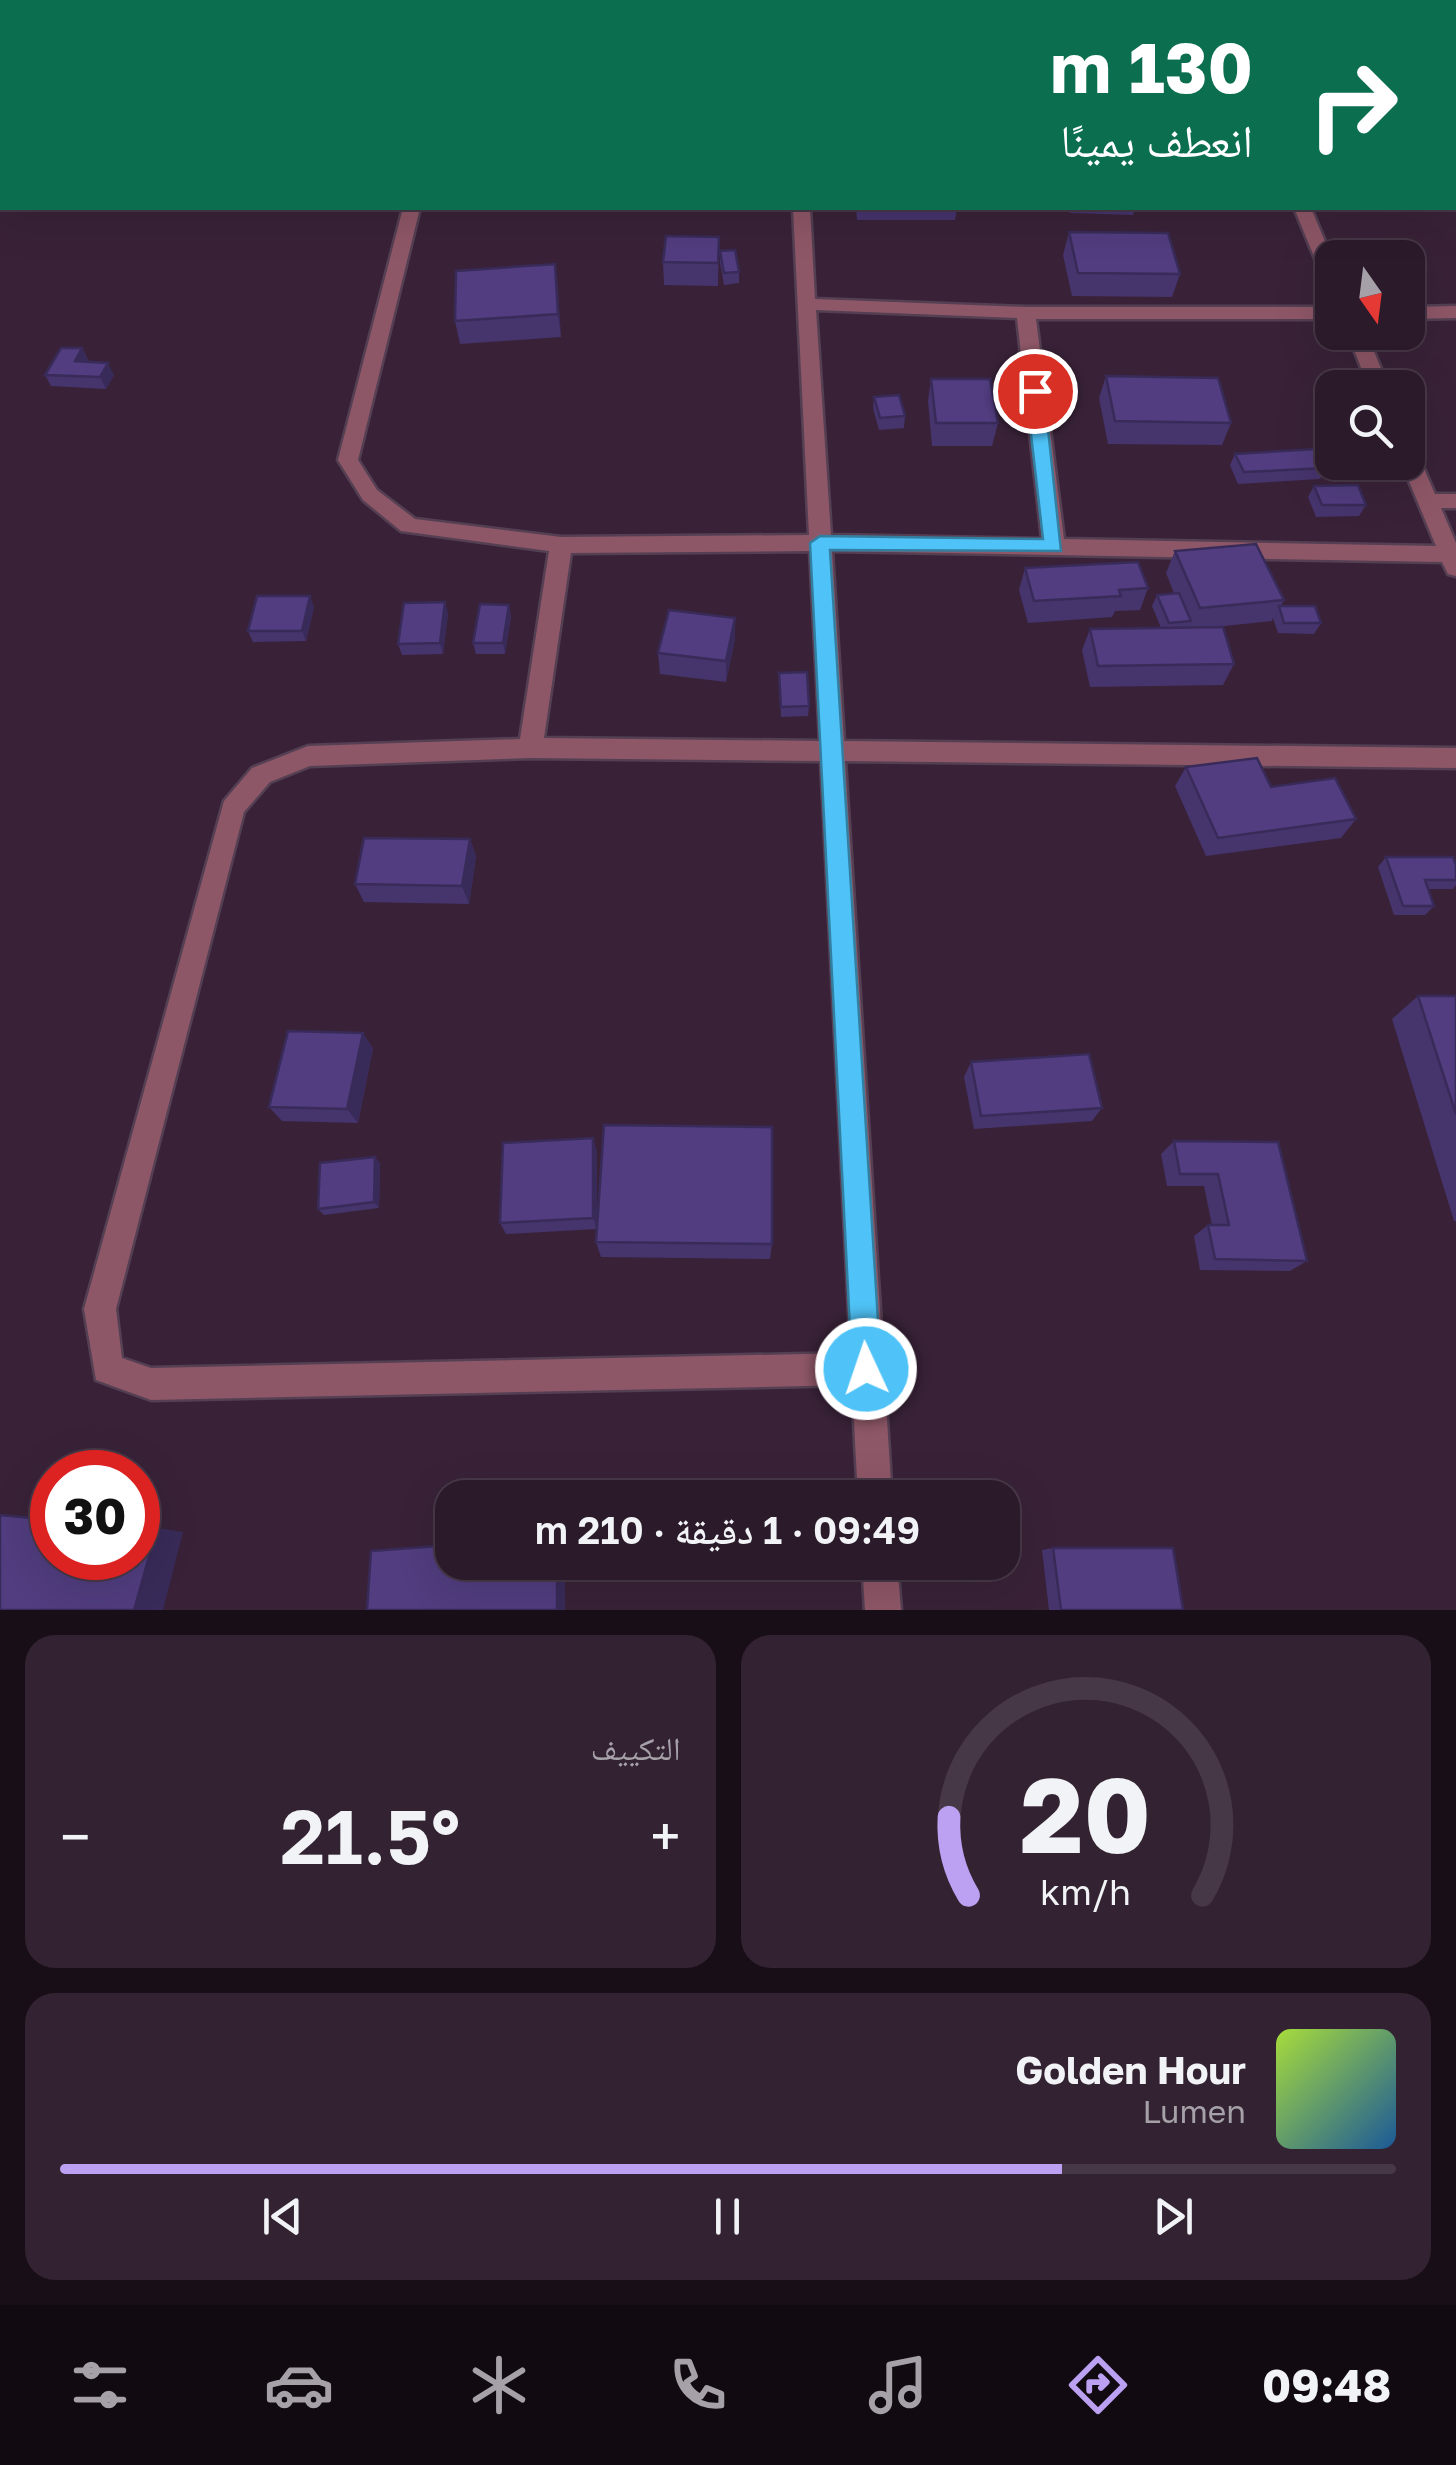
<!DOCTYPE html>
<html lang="ar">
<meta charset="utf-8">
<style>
:root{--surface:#2b1a2a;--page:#332332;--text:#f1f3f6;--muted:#a6a1a8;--line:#473847;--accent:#bca0f2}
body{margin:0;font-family:"Golos Text","Noto Naskh Arabic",sans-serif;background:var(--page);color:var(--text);direction:rtl;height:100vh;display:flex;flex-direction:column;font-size:38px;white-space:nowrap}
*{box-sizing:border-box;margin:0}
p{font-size:32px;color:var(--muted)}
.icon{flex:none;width:55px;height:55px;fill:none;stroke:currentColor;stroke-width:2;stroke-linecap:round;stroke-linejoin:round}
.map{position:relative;height:1610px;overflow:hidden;direction:ltr}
.sheet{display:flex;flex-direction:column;gap:25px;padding:25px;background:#180e17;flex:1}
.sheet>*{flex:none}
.banner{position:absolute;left:0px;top:0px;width:1458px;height:210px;box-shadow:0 10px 40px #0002,0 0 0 2px var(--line);direction:rtl;background:#0b6e4f;color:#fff;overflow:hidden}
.needle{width:65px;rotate:166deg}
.controls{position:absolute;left:1315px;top:240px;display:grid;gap:20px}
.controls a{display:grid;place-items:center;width:110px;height:110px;border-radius:20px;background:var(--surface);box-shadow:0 10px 40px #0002,0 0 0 2px var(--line);font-size:50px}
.speed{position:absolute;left:30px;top:1450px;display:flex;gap:20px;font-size:50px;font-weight:700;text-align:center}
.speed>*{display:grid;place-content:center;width:130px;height:130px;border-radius:50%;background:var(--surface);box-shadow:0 10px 40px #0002,0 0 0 2px var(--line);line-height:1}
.speed .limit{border:15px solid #d22;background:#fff;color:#111}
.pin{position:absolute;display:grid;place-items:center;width:85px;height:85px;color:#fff;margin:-42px;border:5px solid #fff;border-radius:50%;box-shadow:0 2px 10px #0007}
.me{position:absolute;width:110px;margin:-55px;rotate:357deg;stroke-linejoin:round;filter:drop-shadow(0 0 8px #0008)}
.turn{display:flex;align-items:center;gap:35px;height:210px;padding:0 40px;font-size:45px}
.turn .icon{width:130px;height:130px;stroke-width:2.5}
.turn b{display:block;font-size:70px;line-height:85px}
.big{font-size:75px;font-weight:600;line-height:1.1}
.sheet .tile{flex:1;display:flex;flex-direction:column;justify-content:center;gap:15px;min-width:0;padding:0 35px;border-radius:30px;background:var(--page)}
.sheet .dial{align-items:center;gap:0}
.dial svg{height:260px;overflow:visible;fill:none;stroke:var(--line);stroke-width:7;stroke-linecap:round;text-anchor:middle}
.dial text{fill:var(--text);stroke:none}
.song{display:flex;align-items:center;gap:30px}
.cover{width:120px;height:120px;border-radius:15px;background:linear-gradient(135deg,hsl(80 70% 55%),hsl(210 70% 35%))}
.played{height:10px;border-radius:5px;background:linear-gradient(90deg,var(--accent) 75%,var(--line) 75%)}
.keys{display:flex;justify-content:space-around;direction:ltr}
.heat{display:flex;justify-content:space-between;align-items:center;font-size:55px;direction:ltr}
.sheet .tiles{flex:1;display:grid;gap:25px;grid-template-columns:1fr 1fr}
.tile:last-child{grid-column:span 2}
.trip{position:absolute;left:435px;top:1480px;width:585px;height:100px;border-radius:30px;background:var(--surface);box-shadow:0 10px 40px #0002,0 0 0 2px var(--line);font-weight:600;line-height:100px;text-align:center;direction:rtl}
.tab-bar{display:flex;height:160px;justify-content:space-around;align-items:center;background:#110a11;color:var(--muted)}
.tab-bar .icon{width:70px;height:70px}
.tab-bar .current{color:var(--accent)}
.tab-bar b{font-size:45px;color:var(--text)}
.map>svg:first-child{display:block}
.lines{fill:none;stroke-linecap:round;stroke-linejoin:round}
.minor-casing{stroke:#543f53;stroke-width:5}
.minor{fill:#8e5767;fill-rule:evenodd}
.wall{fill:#46346d}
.shaded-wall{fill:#392b59}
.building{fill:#513d7f;stroke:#392b59;stroke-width:2.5}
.route{fill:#4fc3f7;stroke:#337fa1;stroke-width:2.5}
</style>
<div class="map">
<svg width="1456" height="1610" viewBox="0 0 1456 1610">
<rect width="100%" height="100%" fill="#392238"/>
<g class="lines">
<defs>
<path id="minor" d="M836 0H1412L1413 2H838Z
M1450 0H1456V7L1455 2H1448Z
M1455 119H1456V129H1455Z
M403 208H420L358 460 377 490 415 519 561 537 809 535 793 208H810L815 299 1026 307H1332V319H1036L1064 539 1436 546 1401 462H1408V448L1418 455 1435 494H1456V508H1441L1456 543V576L1448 574 1442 562 832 551 844 741 1456 748V768L845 761 892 1498H858L852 1385 151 1400 96 1380 84 1309 224 801 252 768 308 746 520 739 549 551 401 531 363 500 338 460ZM816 310 1017 318 1042 539 831 535ZM810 551 820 741 544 738 571 553ZM531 758 821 761 851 1353 151 1368 122 1358 116 1309 244 812 270 782 310 766Z
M1294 208H1311L1332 258V283L1323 278Z
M1456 306V318L1408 319V307Z
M1347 332H1366L1389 388H1369Z
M862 1562H897L901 1610H865Z"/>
</defs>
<use href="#minor" class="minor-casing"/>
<use href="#minor" class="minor"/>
</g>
<path class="wall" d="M856 208H957L955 220H857Z
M1069 208H1136L1133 215 1070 213Z
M1069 232 1180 274 1172 297 1072 296 1063 255Z
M719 237 718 286 664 285 663 262Z
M720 251 739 272V283L724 285 720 263Z
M555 264 561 337 460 344 455 321Z
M82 348 88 360 87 362 114 375 106 389 51 386 45 375Z
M1106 376 1231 423 1222 445 1108 444 1099 398Z
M931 379 998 423 992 446H932L928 401Z
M874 397 905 416 904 428 879 430 873 408Z
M1235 454 1326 468 1320 479 1238 484 1230 465Z
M1314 486 1366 505 1359 516 1316 517 1308 497Z
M1175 551 1284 600 1281 606 1321 623 1314 634 1278 633 1273 618 1272 621 1215 627 1234 664 1223 685 1090 687 1082 650 1090 629 1161 628 1152 606 1157 595 1174 593 1166 573Z
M1025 568 1148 588 1140 610 1115 611 1112 617 1028 623 1019 590Z
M509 605 511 616 505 654H476L473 643Z
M314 607 306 641 253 642 248 631Z
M448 613 443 654 402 655 398 644Z
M735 618V639L726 682 660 674 658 653Z
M779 673 809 706 808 716 781 717Z
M1186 767 1271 787 1356 819 1341 838 1206 856 1175 786Z
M470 839 476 857 469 904 364 902 355 884Z
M1386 857 1456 865V885L1453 889H1428L1434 906 1425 915H1394L1378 867Z
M1418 996 1456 997V1221H1454L1392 1019Z
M373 1048 358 1123 282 1121 269 1107Z
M971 1062 1102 1108 1092 1121 974 1129 964 1077Z
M1174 1141 1278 1142 1307 1261 1290 1271 1200 1270 1194 1236 1208 1225H1212L1204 1186H1167L1161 1154Z
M597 1151V1223L772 1244 770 1259 601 1257 596 1242 597 1229 506 1234 500 1223Z
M380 1163 379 1208 324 1215 318 1209Z
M1053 1548 1183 1610H1049L1042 1550Z"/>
<path class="shaded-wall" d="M555 264 558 288 561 337 558 314Z
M82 348 88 360 81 373 75 361Z
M108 363 114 375 106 389 100 377Z
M310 596 314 607 306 641 302 631Z
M445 602 448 613 443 654 440 643Z
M509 605 511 616 505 654 503 643Z
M735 618V639L726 682V661Z
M470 839 476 857 469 904 462 886Z
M363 1033 373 1048 358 1123 347 1109Z
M593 1138 597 1151V1229L593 1218Z
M375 1157 380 1163 379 1208 374 1202Z
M157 1528 183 1532 163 1610H134Z
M557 1562H565V1610H557Z"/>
<path class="building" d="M527 0H591V2H526Z
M987 0H1074L1075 2H988Z
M1069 232 1168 233 1180 274 1078 273Z
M666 236 719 237 718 263 663 262Z
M735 250 739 272 724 273 720 251Z
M555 264 558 314 455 321 456 271Z
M61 348H82L75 361 108 363 100 377 45 375Z
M1106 376 1218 378 1231 423 1115 421Z
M931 379H990L998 423H936Z
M899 395 905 416 880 418 874 397Z
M1316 449 1326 468 1244 472 1235 454Z
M1358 485 1366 505H1322L1314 486Z
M1256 544 1284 600 1200 608 1175 551Z
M1138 562 1148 588 1119 590 1121 596 1034 601 1025 568Z
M1179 593 1191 621 1169 623 1157 595Z
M257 596H310L302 631H248Z
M445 602 440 643 398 644 404 603Z
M480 604 509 605 503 643H473Z
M1279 606H1315L1321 623H1284Z
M669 610 735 618 726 661 658 653Z
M1223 627 1234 664 1098 666 1090 629Z
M807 672 809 706 781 707 779 673Z
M1257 758 1271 787 1335 778 1356 819 1218 838 1186 767Z
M364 838 470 839 462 886 355 884Z
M1386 857H1453L1456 865V880H1425L1434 906H1403Z
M1418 996H1456V1114Z
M288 1031 363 1033 347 1109 269 1107Z
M1089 1054 1102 1108 981 1116 971 1062Z
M604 1125 772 1127V1244L596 1242Z
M593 1138V1218L500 1223 503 1143Z
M1174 1141 1278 1142 1307 1261 1215 1259 1208 1225H1229L1218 1174H1180Z
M375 1157 374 1202 318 1209 320 1163Z
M0 1515 52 1520V1558H138V1526L157 1528 134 1610H0Z
M452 1545V1562H557V1610H367L371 1551Z
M1053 1548H1173L1183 1610H1061Z"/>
<path class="route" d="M1035 385 1044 391 1061 551 830 550 881 1369 877 1380 866 1384 856 1380 852 1369 810 543 820 536 1043 539 1026 391Z"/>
</svg>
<div class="controls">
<a><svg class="needle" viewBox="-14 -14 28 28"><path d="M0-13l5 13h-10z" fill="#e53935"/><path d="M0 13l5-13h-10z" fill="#a6a1a8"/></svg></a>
<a><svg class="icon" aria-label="search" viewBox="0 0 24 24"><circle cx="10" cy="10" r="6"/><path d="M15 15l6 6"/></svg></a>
</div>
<div class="speed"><div class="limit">30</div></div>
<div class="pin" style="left:1035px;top:391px;background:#d93025"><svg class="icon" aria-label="arrive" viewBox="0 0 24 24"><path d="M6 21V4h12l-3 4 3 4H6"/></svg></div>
<svg class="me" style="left:866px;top:1369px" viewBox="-20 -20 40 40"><circle r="17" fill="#4fc3f7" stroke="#fff" stroke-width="3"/><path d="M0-11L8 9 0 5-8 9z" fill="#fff"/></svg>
<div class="trip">09:49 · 1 دقيقة · 210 m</div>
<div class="banner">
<div class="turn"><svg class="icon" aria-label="right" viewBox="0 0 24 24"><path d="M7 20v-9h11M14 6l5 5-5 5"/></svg><div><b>130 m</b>انعطف يمينًا</div></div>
</div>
</div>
<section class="sheet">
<div class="tiles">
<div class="tile dial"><svg viewBox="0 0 100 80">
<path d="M14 69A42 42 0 1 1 86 69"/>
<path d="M14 69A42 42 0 0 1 8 45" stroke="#bca0f2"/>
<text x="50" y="56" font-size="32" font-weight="700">20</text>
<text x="50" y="72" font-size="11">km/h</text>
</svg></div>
<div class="tile"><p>التكييف</p>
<div class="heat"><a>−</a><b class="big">21.5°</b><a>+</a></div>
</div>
<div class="tile">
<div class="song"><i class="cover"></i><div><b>Golden Hour</b><p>Lumen</p></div></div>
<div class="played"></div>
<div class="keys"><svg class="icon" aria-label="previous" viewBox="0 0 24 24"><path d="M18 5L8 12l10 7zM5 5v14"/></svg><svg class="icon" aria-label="pause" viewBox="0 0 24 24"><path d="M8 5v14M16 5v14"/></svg><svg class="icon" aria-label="next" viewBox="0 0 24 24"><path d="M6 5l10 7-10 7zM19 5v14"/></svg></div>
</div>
</div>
</section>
<nav class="tab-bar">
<b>09:48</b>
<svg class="icon current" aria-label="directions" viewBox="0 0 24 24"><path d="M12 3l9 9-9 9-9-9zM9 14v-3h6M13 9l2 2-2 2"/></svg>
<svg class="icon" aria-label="music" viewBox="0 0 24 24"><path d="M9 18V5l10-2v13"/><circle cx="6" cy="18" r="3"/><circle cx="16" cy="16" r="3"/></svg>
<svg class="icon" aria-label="phone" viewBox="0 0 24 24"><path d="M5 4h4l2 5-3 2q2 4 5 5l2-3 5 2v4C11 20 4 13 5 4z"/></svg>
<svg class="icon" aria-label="climate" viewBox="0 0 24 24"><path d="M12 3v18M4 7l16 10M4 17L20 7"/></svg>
<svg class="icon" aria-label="car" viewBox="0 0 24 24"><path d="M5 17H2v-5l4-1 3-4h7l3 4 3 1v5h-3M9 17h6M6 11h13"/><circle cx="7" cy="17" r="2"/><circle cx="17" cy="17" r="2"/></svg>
<svg class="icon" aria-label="filters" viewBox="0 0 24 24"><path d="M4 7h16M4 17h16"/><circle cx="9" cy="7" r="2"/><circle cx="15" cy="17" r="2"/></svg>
</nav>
